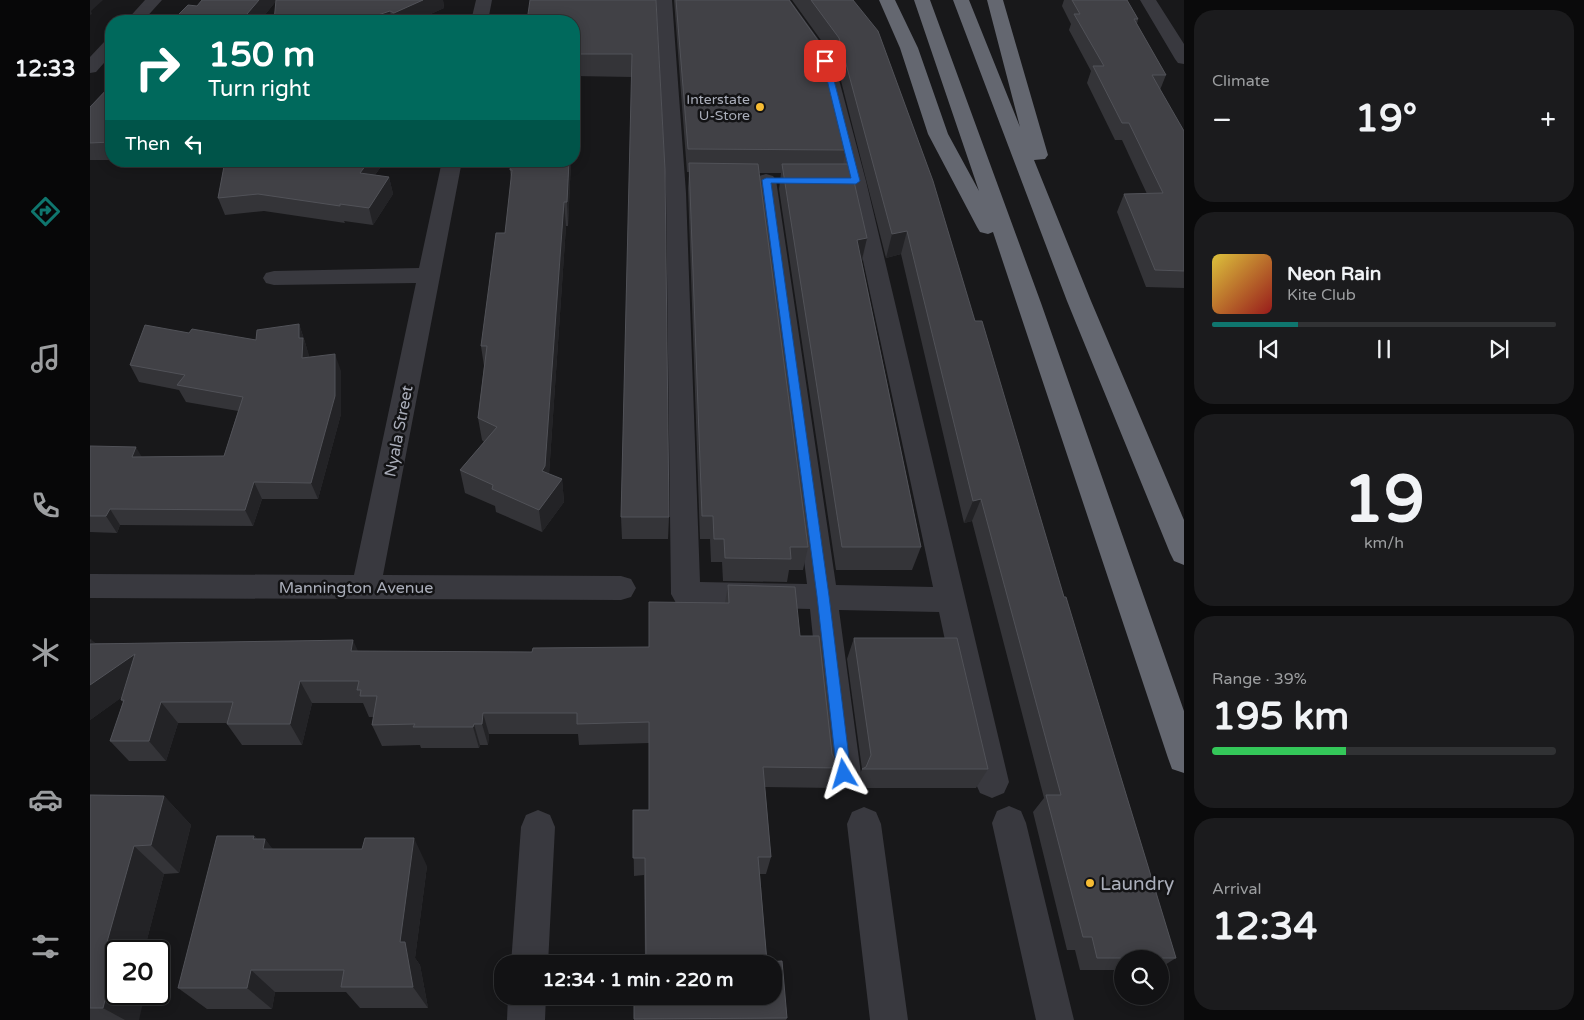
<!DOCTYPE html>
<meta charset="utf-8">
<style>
:root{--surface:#121214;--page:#1b1b1d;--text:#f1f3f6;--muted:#9c9ea0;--line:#313234;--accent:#0f766e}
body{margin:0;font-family:"Varela Round",sans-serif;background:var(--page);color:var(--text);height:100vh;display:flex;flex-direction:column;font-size:19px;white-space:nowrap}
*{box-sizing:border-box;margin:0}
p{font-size:16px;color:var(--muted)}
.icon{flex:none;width:28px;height:28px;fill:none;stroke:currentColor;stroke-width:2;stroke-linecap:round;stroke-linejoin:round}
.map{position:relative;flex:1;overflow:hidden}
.drawer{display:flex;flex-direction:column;gap:10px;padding:10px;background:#0a0a0b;width:400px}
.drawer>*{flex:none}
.banner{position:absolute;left:15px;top:15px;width:475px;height:152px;border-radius:20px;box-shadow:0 2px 12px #0003,0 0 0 1px var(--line);background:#00695c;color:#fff;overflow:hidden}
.fabs{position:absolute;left:1024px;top:950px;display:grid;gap:10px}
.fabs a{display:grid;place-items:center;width:55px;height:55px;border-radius:50%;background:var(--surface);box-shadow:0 2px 12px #0003,0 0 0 1px var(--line);font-size:25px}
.speed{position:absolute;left:15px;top:940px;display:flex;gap:10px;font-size:25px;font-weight:700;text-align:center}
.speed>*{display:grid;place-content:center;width:65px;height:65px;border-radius:50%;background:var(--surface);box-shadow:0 2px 12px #0003,0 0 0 1px var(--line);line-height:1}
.speed .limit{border:2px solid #111;border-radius:8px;background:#fff;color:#111}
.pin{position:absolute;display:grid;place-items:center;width:42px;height:42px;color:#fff;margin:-21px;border-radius:10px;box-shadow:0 2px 8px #0006}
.me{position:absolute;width:55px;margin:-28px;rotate:353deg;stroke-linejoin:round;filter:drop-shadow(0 0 4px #0008)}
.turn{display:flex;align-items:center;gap:18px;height:105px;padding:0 20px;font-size:22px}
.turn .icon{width:65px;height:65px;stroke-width:2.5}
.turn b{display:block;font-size:35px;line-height:42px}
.then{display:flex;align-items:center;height:48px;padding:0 20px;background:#0003;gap:10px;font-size:19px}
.big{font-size:38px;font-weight:700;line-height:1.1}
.drawer .card{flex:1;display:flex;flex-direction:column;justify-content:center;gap:8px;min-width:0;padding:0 18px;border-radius:20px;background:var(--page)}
.drawer .dial{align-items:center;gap:0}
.dial b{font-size:65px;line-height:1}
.song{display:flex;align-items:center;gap:15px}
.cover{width:60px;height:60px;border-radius:8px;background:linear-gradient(135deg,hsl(50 70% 55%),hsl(0 70% 35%))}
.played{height:5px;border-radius:2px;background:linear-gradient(90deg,var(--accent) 25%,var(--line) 25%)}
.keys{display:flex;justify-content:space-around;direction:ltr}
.heat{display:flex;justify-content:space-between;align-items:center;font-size:28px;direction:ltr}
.charge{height:8px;border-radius:4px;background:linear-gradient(90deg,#34c759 39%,var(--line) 0)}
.trip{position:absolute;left:404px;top:955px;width:288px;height:50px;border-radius:20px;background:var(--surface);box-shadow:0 2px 12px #0003,0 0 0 1px var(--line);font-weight:700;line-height:50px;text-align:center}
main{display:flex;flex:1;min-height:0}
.tabs{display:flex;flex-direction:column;width:90px;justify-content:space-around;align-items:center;background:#070708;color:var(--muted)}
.tabs .icon{width:35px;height:35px}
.tabs .current{color:var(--accent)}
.tabs b{font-size:22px;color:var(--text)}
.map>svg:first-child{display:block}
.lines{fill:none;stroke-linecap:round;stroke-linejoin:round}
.minor{fill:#39393f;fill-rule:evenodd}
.highway{fill:#646770;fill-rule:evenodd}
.wall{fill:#343438}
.shaded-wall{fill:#232326}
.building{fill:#414146;stroke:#515258}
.route{fill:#1a73e8;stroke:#114b97}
.poi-dot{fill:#f7bc33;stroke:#131315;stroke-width:2}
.labels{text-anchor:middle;stroke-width:5;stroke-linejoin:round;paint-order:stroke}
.far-poi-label{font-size:14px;fill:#aaaeba;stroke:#131315;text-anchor:end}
.street-label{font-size:16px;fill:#aaaeba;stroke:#131315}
.near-poi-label{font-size:19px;fill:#aaaeba;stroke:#131315;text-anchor:start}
</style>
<main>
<nav class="tabs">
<b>12:33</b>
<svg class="icon current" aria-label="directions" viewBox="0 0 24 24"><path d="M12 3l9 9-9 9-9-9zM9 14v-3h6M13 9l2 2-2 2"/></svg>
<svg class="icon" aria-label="music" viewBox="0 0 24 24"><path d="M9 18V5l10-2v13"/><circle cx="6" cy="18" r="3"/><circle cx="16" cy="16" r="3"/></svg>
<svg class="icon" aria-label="phone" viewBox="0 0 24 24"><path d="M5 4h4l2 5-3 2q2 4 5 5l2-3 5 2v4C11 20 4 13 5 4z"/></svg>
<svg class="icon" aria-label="climate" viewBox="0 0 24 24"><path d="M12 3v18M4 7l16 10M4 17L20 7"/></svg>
<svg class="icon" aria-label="car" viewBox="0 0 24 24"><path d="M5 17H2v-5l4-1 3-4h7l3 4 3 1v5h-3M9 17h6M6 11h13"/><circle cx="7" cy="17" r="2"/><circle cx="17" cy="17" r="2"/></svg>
<svg class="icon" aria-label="filters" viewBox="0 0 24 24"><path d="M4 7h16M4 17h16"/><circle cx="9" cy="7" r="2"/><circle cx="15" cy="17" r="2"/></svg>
</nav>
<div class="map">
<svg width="1094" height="1020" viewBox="0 0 1094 1020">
<rect width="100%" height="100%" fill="#18181a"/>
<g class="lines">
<path class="minor" d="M55 0H72L53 21H36Z
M386 0H402L398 21H381Z
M566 0H582L596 193 610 582 717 584 666 180 669 176 676 174 683 176 686 180 746 585 843 587 756 181 726 61 683 0H700L744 61 776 181 919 782 914 793 902 798 890 793 885 782 849 612 749 610 771 774 766 785 754 790 742 785 737 774 720 609 596 606 586 603 581 594 576 193Z
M1050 0H1066L1094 44V64L1088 63 1085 59Z
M21 40V55L6 72 0 73V57L15 41Z
M352 161H372L293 575 531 576 541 579 546 588 541 597 531 600 0 598V574L264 575 326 283 184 285 176 283 173 278 176 273 184 271 329 268Z
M919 806 931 811 936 823 984 1020H946L902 823 907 811Z
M774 807 786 812 791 824 818 1020H780L757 824 762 812Z
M448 810 460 815 465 827 458 964H421L431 827 436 815Z
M418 996H456L455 1020H417Z"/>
<path class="highway" d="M789 0H805L828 48 858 134 889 191 824 0H840L951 303 1094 711V773L1082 769 1078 758 903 232 898 234 890 232 887 227 838 134 810 48Z
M863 0H879L930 127 897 0H913L958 155 955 159 944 160 1001 301 1094 520V565L1084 561 1080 553 977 301Z"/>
</g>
<path class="wall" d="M112 0H353L354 8 325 21H184L186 1 170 21H82L107 6Z
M566 0 579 517 578 539H532L531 517 542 77 484 76V21Z
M584 0H699L756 150 753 164 777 238 772 262 831 547 822 570H746L689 189 691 173H669L718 547 713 570H699L697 582 633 581 632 562H621L620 539H610L598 188 599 172H597Z
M702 0H763L885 321 974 597 1086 958 1070 968V959H1032V970H990L985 950H977L943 812 954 798 882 521 874 523 811 254 796 258 746 61Z
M974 0H1037L1048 19 1047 24 1076 75 1070 90 1094 131V288L1056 287 1027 212 1034 194H1057L1032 140H1025L997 83 1001 71 979 30 981 24 972 6Z
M21 85V160H0V107Z
M135 161H295L285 175 299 177 303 194 283 225 254 221 255 223 174 211 135 215 128 198Z
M479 161H481L478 226H476L459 474 472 479 474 502 452 532 406 512 405 506 375 493 370 470 394 442 392 440 388 418 394 366 391 346 415 233 421 180 420 170Z
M209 324 215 342 219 357 251 371V414L228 499H172L163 526 30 525 27 533 0 532V446L52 457 134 456 148 411 96 402 89 390 49 382 40 365 99 333 166 340Z
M638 585 710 636 742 754 748 766 751 768 744 788 675 787 681 857 676 874H670L677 962 697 1018 696 1020H544V996L555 963 554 875 544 876 543 810H559V743L489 745 488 734H399L398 745H390L389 748H331L330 745 292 746 282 725 284 717H279L273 703H222L212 745H152L137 724 138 723H88L76 761H39L20 741 33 702 31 700 32 697 0 720V639L5 643 268 651 442 652 559 647 635 603Z
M764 638 898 769 886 788H764L772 769 757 659Z
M0 795 74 796 101 825 89 873 74 874 54 951H26L49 1020H0Z
M164 836 167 839H175L182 849 337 866 325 958 330 965 338 1008H270L256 992H185L182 1009H117L88 988Z"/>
<path class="shaded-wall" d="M0 0H13L1 11 2 14 0 15Z
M169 0H187L170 21H151Z
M333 0H353L354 8 325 21H306L304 13Z
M300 11 302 21H270Z
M279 161H295L274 190 270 173Z
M479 161H481L478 226 477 202Z
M299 177 303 194 283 225 279 208Z
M474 202 476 226 458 489 452 471Z
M817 231 811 254 796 258 802 234Z
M777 238 771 263 767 240Z
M209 324 219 355 218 375 212 358 209 338Z
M245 354 251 371V414L228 499 221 483Z
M46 447 56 464 42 457Z
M472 479 474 502 452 532 449 510Z
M164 482 172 499 163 526 155 510Z
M891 499 882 521 874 523 883 501Z
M20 509 30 525 27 533 16 516Z
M1 639 20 662 0 644Z
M263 640 273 662 261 651Z
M45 654 62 676 0 720V685Z
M210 681 222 703 212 745 200 724Z
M71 702 88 723 76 761 59 741Z
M393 713 399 734 398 745 392 724Z
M384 724 390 745 389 748 383 727Z
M74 796 101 825 89 873 61 845Z
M164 836 173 847 175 839 197 867H186L163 839Z
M324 838 337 866 325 958 330 965 338 1008 323 987 310 942Z
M44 846 74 874 54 951H26L15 949Z
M26 957V994H55L49 1020H35L13 1008Z
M161 970 185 992 182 1009 157 988Z"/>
<path class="building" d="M112 0H169L151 21H82L98 5 107 6Z
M186 0H333L304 13 300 11 270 21H184Z
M440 0H566L575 170 579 517H531L542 54H484V21H437Z
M586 0H699L727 39 756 150 598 149Z
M721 0H763L788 31 843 181 885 321H892L974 597H976L989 640 1086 958H1007L1002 937H993L956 795H971L891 499 883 501 817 231 802 234 749 38Z
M982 0H1037L1048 19H1044L1076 75H1062L1067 84 1094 131V271L1065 270 1034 194 1073 193 1039 123H1032L1003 66H1014L984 14H990Z
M21 85V142L0 143V107Z
M135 161H279L270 173 299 177 279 208 250 204V206L168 194 128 198Z
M421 161H479L477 202H474L455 466 452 471 472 479 449 510 402 489 403 485 370 470 407 427 388 418 397 346H391L406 233H415L422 170H420Z
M599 163 668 164 718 547H700L701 559 635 558 634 539H624L623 516H612Z
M692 164H760L777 238 767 240 831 547H752Z
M209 324V338H213L212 358 245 354V396L221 483 164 482 155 510 20 509 16 516H0V446L46 447 42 457 134 456 153 397 87 385 95 375 40 365 55 325 99 333 102 329 166 340 167 330Z
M638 585 705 587 710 636H729L742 754 748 766 751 768 673 767 681 857H668L677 962 692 961 697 1018 544 1019V996H682V964H544V963H556L555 858H543V810H559V722L487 724V713H393L392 724H384L383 727H323L325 724 282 725 287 696H270L271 690H267L269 681H210L200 724H137L143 702H71L59 741H20L34 700H31L45 654 0 685V644L263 640 261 651 442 652 443 648 559 647V602L639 603Z
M764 638H867L898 769H772L776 767 781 755Z
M0 795 74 796 61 845 44 846 15 949 29 948 28 951H26V957L13 1008H0Z
M127 836H164L163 839H175L173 849H272L275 838H324L310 942H315L323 987H251L254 970H161L157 988H88Z"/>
<path class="route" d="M732 59 739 61 770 181 766 184 681 183 739 596 761 774 759 778 754 780 749 778 747 774 727 596 672 180 676 178H761Z"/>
<g class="poi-dot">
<circle cx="670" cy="107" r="5"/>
<circle cx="1000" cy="883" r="5"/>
</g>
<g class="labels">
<g class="far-poi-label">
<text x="660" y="104">Interstate<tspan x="660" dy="16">U-Store</tspan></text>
</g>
<g class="street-label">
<text transform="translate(308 431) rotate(-79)" y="6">Nyala Street</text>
<text x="266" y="593">Mannington Avenue</text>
</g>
<g class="near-poi-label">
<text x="1010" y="890">Laundry</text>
</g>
</g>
</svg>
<div class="fabs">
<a><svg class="icon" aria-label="search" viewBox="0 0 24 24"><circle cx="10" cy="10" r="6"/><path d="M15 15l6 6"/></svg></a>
</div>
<div class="speed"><div class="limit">20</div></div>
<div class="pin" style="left:735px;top:61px;background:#d93025"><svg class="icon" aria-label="arrive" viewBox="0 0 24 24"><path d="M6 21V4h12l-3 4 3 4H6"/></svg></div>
<svg class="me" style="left:754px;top:774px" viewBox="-20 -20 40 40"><path d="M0-17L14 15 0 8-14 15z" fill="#1a73e8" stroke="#fff" stroke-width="4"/></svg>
<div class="trip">12:34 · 1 min · 220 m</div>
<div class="banner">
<div class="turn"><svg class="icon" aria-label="right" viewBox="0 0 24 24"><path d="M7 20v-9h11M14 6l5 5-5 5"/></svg><div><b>150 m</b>Turn right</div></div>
<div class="then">Then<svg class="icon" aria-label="left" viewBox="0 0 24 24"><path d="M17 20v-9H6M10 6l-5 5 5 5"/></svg></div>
</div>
</div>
<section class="drawer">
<div class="card"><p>Climate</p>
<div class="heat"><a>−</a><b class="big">19°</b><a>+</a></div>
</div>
<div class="card">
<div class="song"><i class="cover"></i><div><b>Neon Rain</b><p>Kite Club</p></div></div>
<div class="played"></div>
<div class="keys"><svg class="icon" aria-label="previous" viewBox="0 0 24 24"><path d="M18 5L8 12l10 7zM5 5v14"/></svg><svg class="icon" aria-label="pause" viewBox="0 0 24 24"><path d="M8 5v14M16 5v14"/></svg><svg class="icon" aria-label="next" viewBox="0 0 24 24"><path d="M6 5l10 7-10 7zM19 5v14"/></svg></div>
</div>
<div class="card dial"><b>19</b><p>km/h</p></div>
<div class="card"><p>Range · 39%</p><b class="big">195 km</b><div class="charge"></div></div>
<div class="card"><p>Arrival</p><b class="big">12:34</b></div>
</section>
</main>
